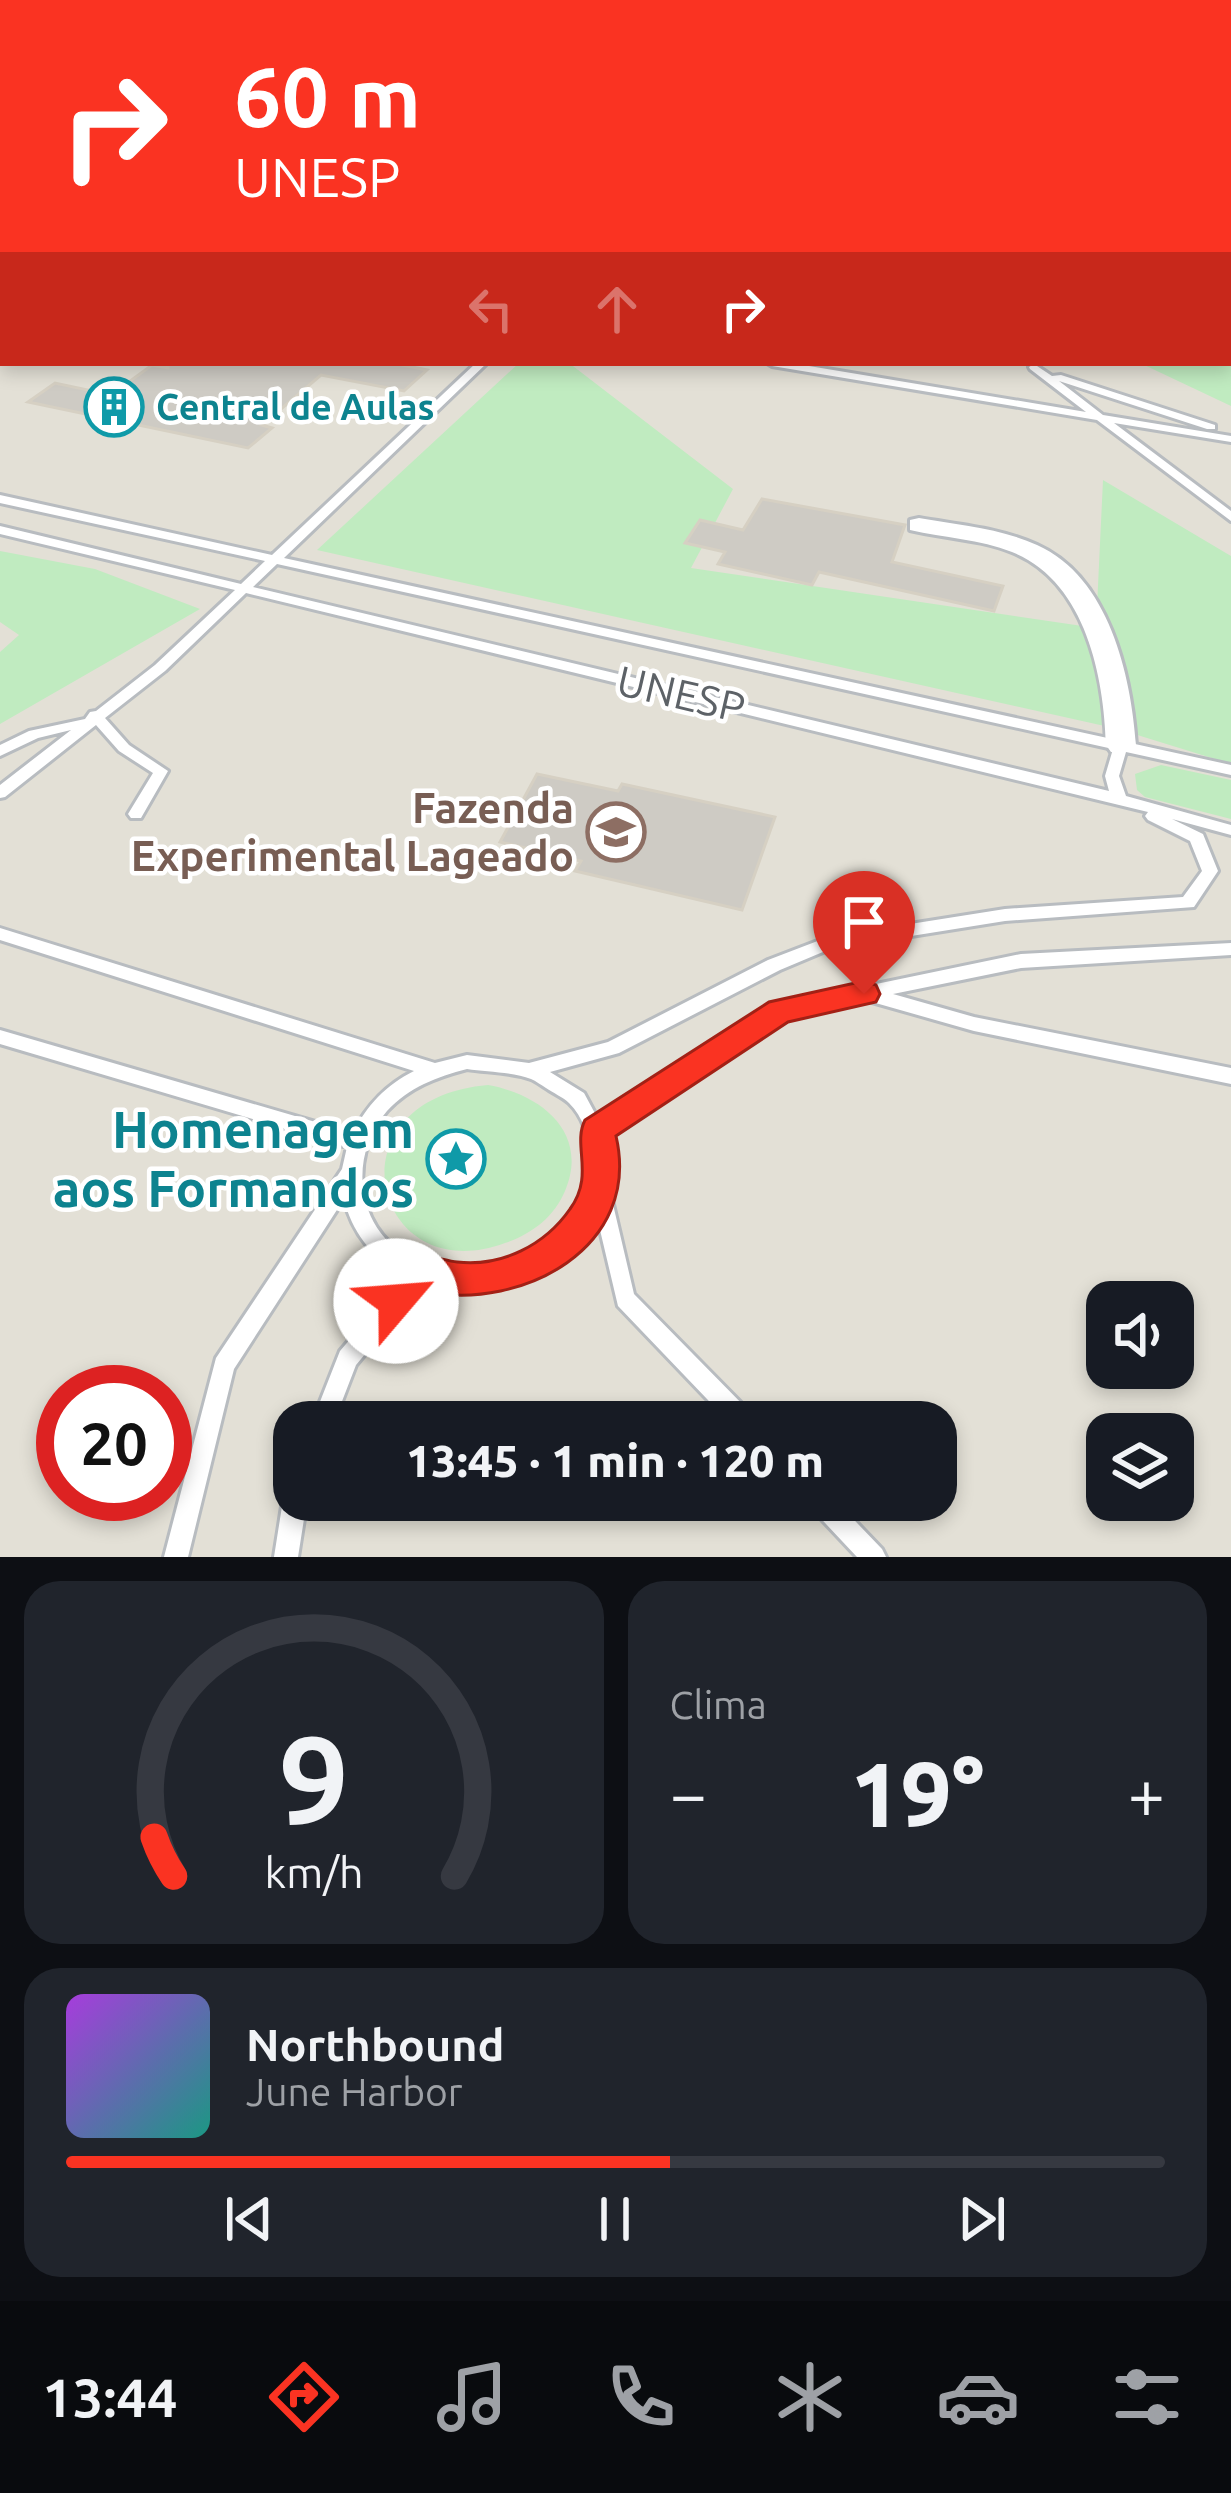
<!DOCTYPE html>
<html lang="pt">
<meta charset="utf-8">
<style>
:root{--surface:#171b24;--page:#20242c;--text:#f1f3f6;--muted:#9ea1a6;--line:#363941;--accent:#fa3322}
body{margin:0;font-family:Ubuntu,sans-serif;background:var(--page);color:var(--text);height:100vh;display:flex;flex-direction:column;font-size:45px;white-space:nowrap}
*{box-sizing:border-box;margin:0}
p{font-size:39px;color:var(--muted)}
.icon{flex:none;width:66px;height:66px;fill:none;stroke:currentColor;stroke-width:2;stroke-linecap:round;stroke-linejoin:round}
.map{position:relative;height:1557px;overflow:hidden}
.panel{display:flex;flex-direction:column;gap:24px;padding:24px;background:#0d0f14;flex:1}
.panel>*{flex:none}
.banner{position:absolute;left:0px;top:0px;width:1233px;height:366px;box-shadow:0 6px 18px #0003;background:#fa3322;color:#fff;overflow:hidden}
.tools{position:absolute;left:1086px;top:1281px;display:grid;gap:24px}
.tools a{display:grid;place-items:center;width:108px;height:108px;border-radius:24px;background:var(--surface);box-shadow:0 6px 18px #0003;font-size:60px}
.speed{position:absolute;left:36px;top:1365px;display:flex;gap:24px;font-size:60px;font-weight:700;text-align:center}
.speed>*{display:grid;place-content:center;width:156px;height:156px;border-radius:50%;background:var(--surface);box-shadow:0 6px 18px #0003;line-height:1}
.speed .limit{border:18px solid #d22;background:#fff;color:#111}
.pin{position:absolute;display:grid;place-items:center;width:102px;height:102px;color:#fff;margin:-123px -51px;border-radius:50% 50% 50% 0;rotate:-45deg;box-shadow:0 0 12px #0007}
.pin .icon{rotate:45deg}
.me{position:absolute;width:132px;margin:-66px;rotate:63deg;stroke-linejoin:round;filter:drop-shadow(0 0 9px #0008)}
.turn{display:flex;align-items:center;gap:42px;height:252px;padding:0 36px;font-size:54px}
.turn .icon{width:156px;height:156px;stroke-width:2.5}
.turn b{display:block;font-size:84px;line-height:102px}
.lanes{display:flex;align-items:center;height:114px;padding:0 36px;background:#0003;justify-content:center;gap:60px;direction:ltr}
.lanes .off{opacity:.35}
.big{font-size:90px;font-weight:800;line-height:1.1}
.panel .tile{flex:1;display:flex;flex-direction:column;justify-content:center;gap:18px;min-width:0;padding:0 42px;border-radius:36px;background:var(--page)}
.panel .dial{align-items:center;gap:0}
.dial svg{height:312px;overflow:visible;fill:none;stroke:var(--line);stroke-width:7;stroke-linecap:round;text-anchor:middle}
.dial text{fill:var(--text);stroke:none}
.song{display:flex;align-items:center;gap:36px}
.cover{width:144px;height:144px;border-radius:18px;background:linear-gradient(135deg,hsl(280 70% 55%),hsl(170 70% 35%))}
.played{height:12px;border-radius:6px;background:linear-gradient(90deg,var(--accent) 55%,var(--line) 55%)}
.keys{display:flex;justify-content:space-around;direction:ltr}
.heat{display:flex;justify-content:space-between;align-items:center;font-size:66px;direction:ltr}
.panel .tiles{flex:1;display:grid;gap:24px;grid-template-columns:1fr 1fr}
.tile:last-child{grid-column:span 2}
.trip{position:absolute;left:273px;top:1401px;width:684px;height:120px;border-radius:36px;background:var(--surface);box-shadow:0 6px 18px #0003;font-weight:800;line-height:120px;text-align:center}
.dock{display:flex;height:192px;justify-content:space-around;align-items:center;background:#090b0e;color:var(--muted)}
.dock .icon{width:84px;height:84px}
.dock .on{color:var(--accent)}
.dock b{font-size:54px;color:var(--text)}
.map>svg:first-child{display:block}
.education{fill:#e3e0d6;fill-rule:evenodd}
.green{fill:#c0ebc0}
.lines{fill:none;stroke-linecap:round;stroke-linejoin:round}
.river{fill:#a7d9ff;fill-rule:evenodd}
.building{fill:#cecbc4;stroke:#d6d0c3;stroke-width:3}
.service-casing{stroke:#b8bcc0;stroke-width:6}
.minor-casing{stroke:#b8bcc0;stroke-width:6}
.service{fill:#fff;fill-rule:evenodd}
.minor{fill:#fff;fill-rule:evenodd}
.route{fill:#fa3322;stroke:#a22116;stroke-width:3}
.labels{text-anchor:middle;stroke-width:9;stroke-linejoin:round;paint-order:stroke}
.far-culture-label{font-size:36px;font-weight:bold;fill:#0d838f;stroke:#fff;text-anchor:start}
.street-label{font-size:42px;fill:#5d6267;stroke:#fff}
.education-label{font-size:42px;font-weight:bold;fill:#785e54;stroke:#fff;text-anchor:end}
.near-culture-label{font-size:51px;font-weight:bold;fill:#0d838f;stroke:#fff;text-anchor:end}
</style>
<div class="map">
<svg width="1231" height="1557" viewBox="0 0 1231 1557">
<rect width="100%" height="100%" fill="#f1eee6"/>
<path class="education" d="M0 0H1231V1557H0ZM3 3H1230V363H3ZM1107 1302H1173V1368H1107ZM63 1392H165V1494H63ZM294 1422H936V1500H294ZM1107 1434H1173V1500H1107Z"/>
<path class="green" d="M1231 138V406L1140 363H1230Z
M519 363H569L733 489 691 568 1096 628 1103 480 1231 556V764L1118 729 317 550Z
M0 551 95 569 200 609 0 724V652L19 635 0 622Z
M1161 765 1231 780V819L1145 797 1137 790 1135 774Z
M488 1085C540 1094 590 1132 565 1191 554 1217 532 1234 505 1243 373 1292 325 1099 488 1085Z"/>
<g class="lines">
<path class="river" d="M901 0H922L924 3H903Z
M1230 5H1231V17H1230Z"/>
</g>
<path class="building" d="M168 363H392L427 370 404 391 321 375 262 425 272 428 248 448 28 402 55 383 111 395 152 365 168 368Z
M762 499 905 525 892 562 1003 586 994 611 819 572 812 585 718 564 725 552 685 543 700 520 743 530Z
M537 774 618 791 622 784 775 817 742 910 575 871 581 861 500 842Z"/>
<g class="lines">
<defs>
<path id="service" d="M802 0H809L812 3H805Z
M3 46V51L0 52V47Z
M1230 104H1231V109H1230Z
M0 228 3 229V235L0 234Z
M476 363H487L284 558 1231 765V775L1126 752 1119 776 1126 796 1231 825V835L1172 819 1203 834 1218 871 1194 907 1005 921 830 949 780 970 619 1053 550 1072 584 1093 598 1119 780 1004 1021 954 1231 943V955L1021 968 893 994 974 1017 1231 1068V1084L974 1031 865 1000 785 1017 606 1134 608 1183 634 1294 752 1414 755 1422H729L618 1306 596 1213C579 1254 547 1267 510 1284L502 1286 445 1287 425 1282 356 1365 334 1422H312L340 1351 405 1275C374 1260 352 1233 344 1199L234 1369 188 1557H164L216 1358 342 1169 347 1147 0 1044V1030L353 1133C367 1105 386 1085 414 1071L0 940V928L435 1063 467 1055 529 1063 608 1042 768 960 828 937 1005 909 1183 897 1202 871 1190 841 1148 820 1145 816 1148 812 246 593 165 671 105 718 129 745 168 771 141 818H131L128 814 153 773 119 751 96 725 5 797 0 798V785L71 730 38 738 0 756V745L29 731 85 719 90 712 96 711 155 665 235 590 0 534V526L241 584 265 561 0 503V495L272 555ZM277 564 1113 749 1105 776 1109 791 253 587ZM467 1069C486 1072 513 1072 531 1079 536 1081 541 1085 546 1088 553 1093 563 1097 569 1103 597 1130 593 1183 575 1214 557 1244 519 1267 484 1267 463 1267 441 1269 421 1262 357 1239 345 1159 387 1111 409 1087 437 1077 467 1069Z
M767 363H791L1086 412 1030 369 1029 367 1034 364 1052 376 1061 375 1215 425V429H1207L1059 381 1103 415 1231 436V442L1114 423 1231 511V521L1097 420 772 366Z
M294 1489V1500H307L298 1557H274L283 1500 287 1492Z
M807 1500H835L882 1549 886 1557H857L811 1508Z"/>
<path id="minor" d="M919 518C958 525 1000 528 1037 545 1109 577 1131 675 1136 745L1131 752H1111L1106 745C1104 675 1085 581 1012 552 980 539 944 538 910 530V520Z"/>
</defs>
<use href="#service" class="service-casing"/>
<use href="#minor" class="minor-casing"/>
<use href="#service" class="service"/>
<use href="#minor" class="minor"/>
</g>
<path class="route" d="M864 981 876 985 880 994 876 1002 788 1022 616 1136C642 1248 522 1310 428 1292L409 1314 396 1319 382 1314 377 1301C384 1285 401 1257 421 1256 432 1255 446 1261 457 1262 502 1267 545 1245 570 1209 595 1175 572 1145 585 1120L769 1002Z"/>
<defs>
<symbol id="building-ring" viewBox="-11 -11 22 22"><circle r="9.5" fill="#fff" stroke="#0f9aa8" stroke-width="1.5"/><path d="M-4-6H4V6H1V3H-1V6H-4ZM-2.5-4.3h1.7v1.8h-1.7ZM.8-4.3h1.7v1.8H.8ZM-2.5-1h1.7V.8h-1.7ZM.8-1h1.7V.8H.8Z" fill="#0f9aa8"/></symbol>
<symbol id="university-ring" viewBox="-11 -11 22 22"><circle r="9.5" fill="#fff" stroke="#8d6e63" stroke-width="1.5"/><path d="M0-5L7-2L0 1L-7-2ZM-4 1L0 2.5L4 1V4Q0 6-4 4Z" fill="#8d6e63"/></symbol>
<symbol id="sight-ring" viewBox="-11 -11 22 22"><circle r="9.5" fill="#fff" stroke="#0f9aa8" stroke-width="1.5"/><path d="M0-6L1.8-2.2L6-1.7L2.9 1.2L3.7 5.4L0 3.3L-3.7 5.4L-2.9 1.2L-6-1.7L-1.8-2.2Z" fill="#0f9aa8"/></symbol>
</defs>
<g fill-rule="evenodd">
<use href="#building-ring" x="81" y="374" width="66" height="66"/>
<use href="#university-ring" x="583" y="799" width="66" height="66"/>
<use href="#sight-ring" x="423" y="1126" width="66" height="66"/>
</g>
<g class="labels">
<g class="far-culture-label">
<text x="156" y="420">Central de Aulas</text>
</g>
<g class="street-label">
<text transform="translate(681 694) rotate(13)" y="15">UNESP</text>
</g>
<g class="education-label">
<text x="574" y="823">Fazenda<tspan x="574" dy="48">Experimental Lageado</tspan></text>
</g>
<g class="near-culture-label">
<text x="414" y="1148">Homenagem<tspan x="414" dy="59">aos Formandos</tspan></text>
</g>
</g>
</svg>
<div class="tools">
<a><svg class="icon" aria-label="sound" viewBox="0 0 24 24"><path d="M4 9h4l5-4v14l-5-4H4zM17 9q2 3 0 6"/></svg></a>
<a><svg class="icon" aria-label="layers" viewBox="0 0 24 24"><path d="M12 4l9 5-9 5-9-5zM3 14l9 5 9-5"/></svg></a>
</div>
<div class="speed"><div class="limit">20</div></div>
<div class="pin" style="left:864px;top:994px;background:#d93025"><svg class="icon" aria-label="arrive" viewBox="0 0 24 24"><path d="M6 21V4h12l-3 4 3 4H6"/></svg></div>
<svg class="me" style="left:396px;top:1301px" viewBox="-20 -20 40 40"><circle r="19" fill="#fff"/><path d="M0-13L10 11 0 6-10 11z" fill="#fa3322"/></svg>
<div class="trip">13:45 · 1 min · 120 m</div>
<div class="banner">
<div class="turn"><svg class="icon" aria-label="right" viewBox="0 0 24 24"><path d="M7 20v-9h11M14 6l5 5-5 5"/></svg><div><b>60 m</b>UNESP</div></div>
<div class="lanes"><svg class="icon off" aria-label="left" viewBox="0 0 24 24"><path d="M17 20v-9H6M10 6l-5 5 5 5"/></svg><svg class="icon off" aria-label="ahead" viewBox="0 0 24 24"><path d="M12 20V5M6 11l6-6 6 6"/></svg><svg class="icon" aria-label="right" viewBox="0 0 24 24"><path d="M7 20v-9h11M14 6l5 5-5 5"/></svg></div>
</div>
</div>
<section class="panel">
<div class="tiles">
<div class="tile dial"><svg viewBox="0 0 100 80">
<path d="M14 69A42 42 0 1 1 86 69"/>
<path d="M14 69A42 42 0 0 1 9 59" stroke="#fa3322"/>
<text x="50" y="56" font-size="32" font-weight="700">9</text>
<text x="50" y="72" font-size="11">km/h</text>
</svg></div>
<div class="tile"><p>Clima</p>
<div class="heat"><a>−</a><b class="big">19°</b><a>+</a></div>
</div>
<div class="tile">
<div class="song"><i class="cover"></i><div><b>Northbound</b><p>June Harbor</p></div></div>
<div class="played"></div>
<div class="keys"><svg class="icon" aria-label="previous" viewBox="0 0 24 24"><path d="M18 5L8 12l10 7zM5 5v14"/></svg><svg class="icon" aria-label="pause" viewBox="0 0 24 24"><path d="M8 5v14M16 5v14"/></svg><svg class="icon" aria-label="next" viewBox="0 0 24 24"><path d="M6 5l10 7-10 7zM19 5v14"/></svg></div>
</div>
</div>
</section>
<nav class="dock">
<b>13:44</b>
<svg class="icon on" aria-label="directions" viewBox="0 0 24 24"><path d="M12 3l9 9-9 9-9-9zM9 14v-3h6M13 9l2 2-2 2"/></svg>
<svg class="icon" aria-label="music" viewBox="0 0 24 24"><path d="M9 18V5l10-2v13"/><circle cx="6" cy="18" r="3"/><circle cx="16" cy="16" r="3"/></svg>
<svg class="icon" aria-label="phone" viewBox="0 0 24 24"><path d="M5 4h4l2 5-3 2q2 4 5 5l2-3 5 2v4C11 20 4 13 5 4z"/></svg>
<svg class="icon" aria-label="climate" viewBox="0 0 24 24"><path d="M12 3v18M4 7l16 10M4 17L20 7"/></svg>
<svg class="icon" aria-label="car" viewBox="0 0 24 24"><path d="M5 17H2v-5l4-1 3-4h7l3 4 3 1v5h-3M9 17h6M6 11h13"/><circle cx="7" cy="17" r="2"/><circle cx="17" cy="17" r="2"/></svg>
<svg class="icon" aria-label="filters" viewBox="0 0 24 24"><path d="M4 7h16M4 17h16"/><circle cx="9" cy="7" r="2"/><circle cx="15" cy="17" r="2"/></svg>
</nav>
